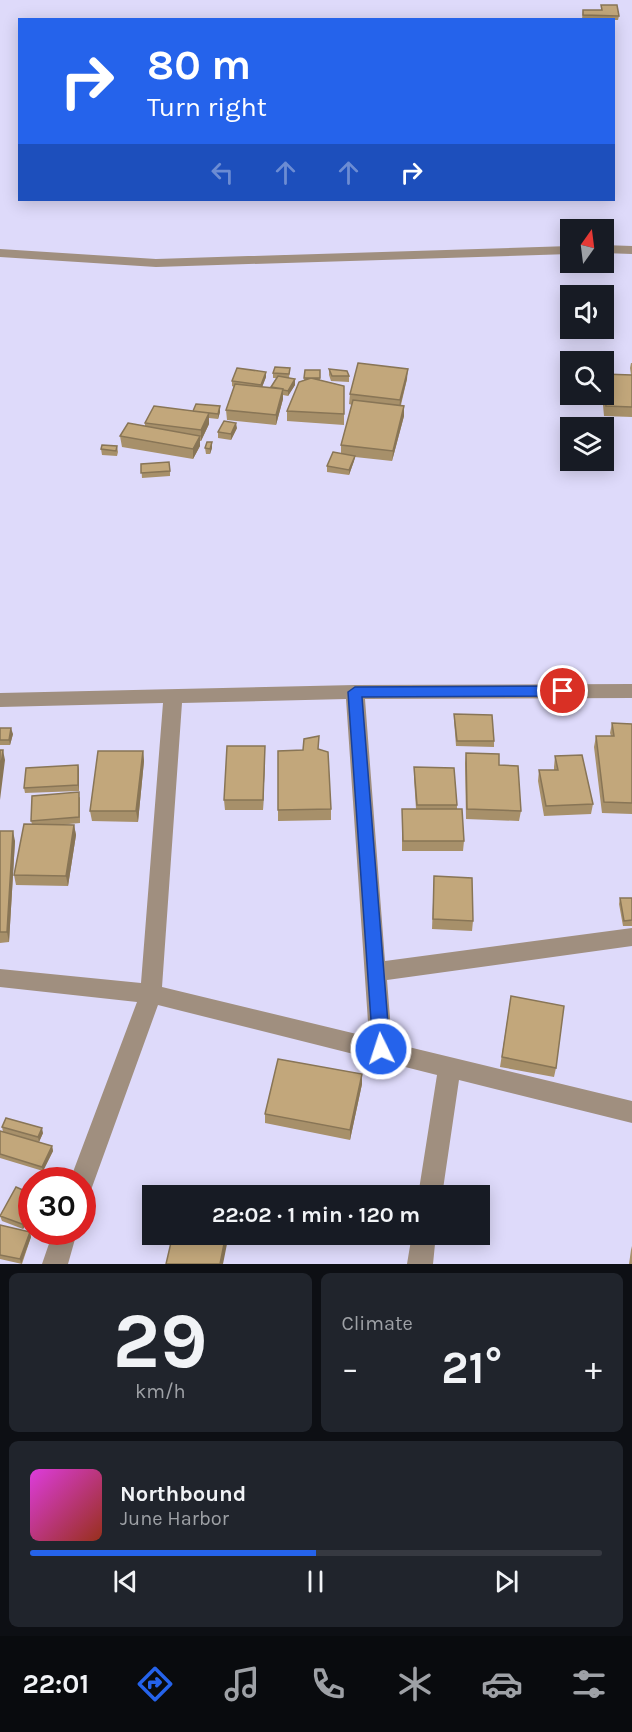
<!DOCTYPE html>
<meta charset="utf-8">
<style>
:root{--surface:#171b24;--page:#20242c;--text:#f1f3f6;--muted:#9ea1a6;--line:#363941;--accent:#2563eb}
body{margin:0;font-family:Karla,sans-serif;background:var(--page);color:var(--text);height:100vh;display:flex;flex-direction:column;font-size:22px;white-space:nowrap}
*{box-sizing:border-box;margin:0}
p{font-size:20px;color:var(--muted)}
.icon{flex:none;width:33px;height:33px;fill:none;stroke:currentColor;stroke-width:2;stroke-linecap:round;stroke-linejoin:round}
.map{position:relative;height:1264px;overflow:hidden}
.details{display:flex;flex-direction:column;gap:9px;padding:9px;background:#0d0f14;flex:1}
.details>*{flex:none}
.banner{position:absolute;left:18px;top:18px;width:597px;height:183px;border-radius:0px;box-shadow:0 3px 15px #0003;background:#2563eb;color:#fff;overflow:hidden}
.needle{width:39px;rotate:14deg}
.controls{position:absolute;left:560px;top:219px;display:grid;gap:12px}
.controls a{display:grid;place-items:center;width:54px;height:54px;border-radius:0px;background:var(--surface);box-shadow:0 3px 15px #0003;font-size:30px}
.speed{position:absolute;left:18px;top:1167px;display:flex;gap:12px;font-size:30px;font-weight:700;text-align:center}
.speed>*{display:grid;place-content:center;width:78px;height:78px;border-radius:50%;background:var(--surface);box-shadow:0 3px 15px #0003;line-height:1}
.speed .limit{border:9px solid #d22;background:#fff;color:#111}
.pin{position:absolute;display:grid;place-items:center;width:51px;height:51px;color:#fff;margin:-26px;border:3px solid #fff;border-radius:50%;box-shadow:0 2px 6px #0007}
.me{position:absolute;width:66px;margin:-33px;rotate:356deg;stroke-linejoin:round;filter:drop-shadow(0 0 4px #0008)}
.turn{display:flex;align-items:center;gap:21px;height:126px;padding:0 30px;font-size:27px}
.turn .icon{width:78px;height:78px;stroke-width:2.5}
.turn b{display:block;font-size:42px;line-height:51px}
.lanes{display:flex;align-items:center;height:57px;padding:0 30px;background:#0003;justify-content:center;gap:30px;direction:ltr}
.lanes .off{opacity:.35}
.big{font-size:45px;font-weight:700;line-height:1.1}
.details .tile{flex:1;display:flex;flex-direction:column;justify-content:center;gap:9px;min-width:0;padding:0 21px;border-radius:9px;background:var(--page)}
.details .dial{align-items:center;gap:0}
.dial b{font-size:78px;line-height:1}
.song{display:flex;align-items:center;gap:18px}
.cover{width:72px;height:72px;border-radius:9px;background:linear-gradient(135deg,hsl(300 70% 55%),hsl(10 70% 35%))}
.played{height:6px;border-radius:3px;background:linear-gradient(90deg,var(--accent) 50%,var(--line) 50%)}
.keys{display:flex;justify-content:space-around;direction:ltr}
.heat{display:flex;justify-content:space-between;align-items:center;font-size:33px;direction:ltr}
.details .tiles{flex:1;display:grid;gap:9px;grid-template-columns:1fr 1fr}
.tile:last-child{grid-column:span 2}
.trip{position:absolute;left:142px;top:1185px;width:348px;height:60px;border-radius:0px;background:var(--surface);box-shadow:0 3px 15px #0003;font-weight:700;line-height:60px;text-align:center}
.menu{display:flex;height:96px;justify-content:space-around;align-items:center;background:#090b0e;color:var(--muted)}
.menu .icon{width:42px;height:42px}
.menu .current{color:var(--accent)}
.menu b{font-size:27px;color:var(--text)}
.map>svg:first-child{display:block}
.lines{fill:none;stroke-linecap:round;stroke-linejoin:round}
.lane{fill:#a08f7f;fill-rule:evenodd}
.street{fill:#a08f7f;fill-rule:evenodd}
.wall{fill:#a7906a}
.shaded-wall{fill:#887556}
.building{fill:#c2a77b;stroke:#887556;stroke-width:1.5}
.route{fill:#2563eb;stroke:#184099;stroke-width:1.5}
</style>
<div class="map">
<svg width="632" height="1264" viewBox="0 0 632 1264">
<rect width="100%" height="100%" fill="#dedafa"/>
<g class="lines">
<path class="lane" d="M603 245 632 246V254L603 253Z
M570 246V254L156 267 0 257V249L156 259Z"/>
<path class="street" d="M632 684V698L365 699 385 961 632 928V946L387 980 392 1043 632 1101V1123L459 1080 442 1196H418L437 1075 158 1005 91 1190 82 1193V1180H70L137 1002 0 987V969L141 983 163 703 0 707V693L355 685ZM346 699 369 1037 162 987 182 703Z
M53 1232H77L68 1264H42Z
M412 1234H436L433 1264H407Z"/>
</g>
<path class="wall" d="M601 5 619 16 618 20H614L582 19 583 10H601Z
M631 363H632V417L604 416 602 394H603V374L631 375 630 368Z
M290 368 289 378 295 379V385L288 396 283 395V399L276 425 227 420 226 410 234 387 232 386V381L266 377 262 387H271L276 378H273V373Z
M329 369 349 376V382L331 381 329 375Z
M305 370H320V380L344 386V425L287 421V411L304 380Z
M407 379 401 405 404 406V416L392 461 355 457 354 461 349 475 327 472V466L341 454V445L352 405 349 404 350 394Z
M220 406V412L218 419 209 418V424L201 441H200V446L193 459 122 447 120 436 145 426V423L193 411Z
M237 428 231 440 218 438V432Z
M117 446 118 452 117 456 102 455 101 449Z
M205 448H212L210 454H206Z
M141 464 170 471V476L142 478Z
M454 714 494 741V747L456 746 454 720Z
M612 723 632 724V814L602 813 594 747 596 736H611L610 733Z
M0 728 13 734 10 745H0Z
M319 749 331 809V820L278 821V751Z
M143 751 144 761 138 822 92 821 90 811Z
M466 753 499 765 521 811 519 821 466 819 465 763Z
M555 756 593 804 591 814 544 816 538 781 539 770H554V767Z
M265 757 263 810H225L224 800Z
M78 765 79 770V791L25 793 24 788Z
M414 767 457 805V809L464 841 463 851H402V809H416L414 778Z
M80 797V823L58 825H74L76 835 68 886 16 885 14 875 32 824 31 821Z
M0 831 15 841 9 942 0 943Z
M434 876 473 921 472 931 432 929Z
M620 898H632V926H623L619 904Z
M511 996 556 1068 554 1077 500 1067Z
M362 1084 350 1140 265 1123V1114Z
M2 1127 43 1133 39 1142 17 1136 52 1146 53 1151 43 1171 0 1158V1131L3 1132Z
M32 1194V1214L23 1229 2 1221 0 1216Z
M0 1225 30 1232 31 1237 22 1264 0 1259Z
M632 1246V1264H629L631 1250Z"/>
<path class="shaded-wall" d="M408 369 407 379 399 410 400 400Z
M266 372V377L261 390V385Z
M295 379V385L288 396V391Z
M283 389V399L276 425V415Z
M220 406V412L218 419V414Z
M404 406V416L392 461 393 451Z
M209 413V424L201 441V430Z
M236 423 237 428 231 440V434Z
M200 436V446L193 459V449Z
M212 442V448L210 454V449Z
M355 456 354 461 349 475V470Z
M11 728 13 734 10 745 9 740Z
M265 746V757L263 810V800Z
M3 750 5 760 0 800V772Z
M143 751 144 761 138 822 136 811Z
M78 765 79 770V791L78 785Z
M74 825 76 835 68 886 66 876Z
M13 831 15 841 9 942 7 932Z
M362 1074V1084L350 1140V1130Z
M42 1128 43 1133 39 1142 38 1137Z
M52 1146 53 1151 43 1171 42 1167Z
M32 1207V1214L23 1229 22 1224Z
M30 1232 31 1237 21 1264 20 1259Z
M226 1234H229L223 1264H220Z"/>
<path class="building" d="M601 5H617L619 16 583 15V10H602Z
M358 363 408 369 400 400 350 394Z
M275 367 290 368 289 374 273 373Z
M237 368 266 372 261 385 232 381Z
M329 369 347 371 349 376H332Z
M305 370H320V378H304Z
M603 374 632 375V407L606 406Z
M278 376 295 379 288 391 283 390V389L271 387Z
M311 378 344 386V414L287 411 299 382Z
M235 384 283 389 276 415 226 410Z
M353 400 404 406 393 451 341 445Z
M196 404 220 406 218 414 193 411Z
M154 406 209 413 201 430 145 423Z
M224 421 236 423 231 434 218 432Z
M128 423 200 436 193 449 120 436Z
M207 442H212L210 449 205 448Z
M102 445 117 446 116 451 101 449Z
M333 452 355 456 349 470 327 466Z
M169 462 170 471 141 473V464Z
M454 714 492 715 494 741H457Z
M612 723 632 724V803L604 802 596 736H614Z
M0 728H11L9 740H0Z
M319 736 318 749 328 752 331 809 278 810V751L303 750 304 739Z
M227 746H265L263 800H224Z
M0 750H3L0 772Z
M98 751H143L136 811H90Z
M466 753 499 754V765L518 766 521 811 467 809Z
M582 755 593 804 546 806 539 770H558L555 756Z
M78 765V785L24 788 26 768Z
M414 767 454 768 457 805H417Z
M79 792V817L31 821 32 796Z
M402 809H462L464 841H403Z
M24 824 74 825 66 876 14 875Z
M0 831H13L7 932H0Z
M434 876 472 878 473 921 433 919Z
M620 898H632V920L624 921Z
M511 996 564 1006 556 1068 502 1057Z
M278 1059 362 1074 350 1130 265 1114Z
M6 1118 42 1128 38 1137 2 1127Z
M0 1131 52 1146 42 1167 0 1154Z
M16 1187 32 1194V1207L22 1224 0 1216Z
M184 1193 198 1196H183Z
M0 1225 30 1232 20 1259 0 1255Z
M173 1234H226L220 1264H166Z"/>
<path class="route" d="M563 686 570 691 563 696 362 697 390 1049 387 1055 381 1057 375 1055 373 1049 348 692 355 687Z"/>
</svg>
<div class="controls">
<a><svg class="needle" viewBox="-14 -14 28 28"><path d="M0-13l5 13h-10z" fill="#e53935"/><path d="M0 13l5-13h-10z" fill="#9ea1a6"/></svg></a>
<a><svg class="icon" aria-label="sound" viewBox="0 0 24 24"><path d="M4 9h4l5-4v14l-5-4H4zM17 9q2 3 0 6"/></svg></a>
<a><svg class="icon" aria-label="search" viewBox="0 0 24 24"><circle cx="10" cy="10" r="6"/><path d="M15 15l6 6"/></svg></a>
<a><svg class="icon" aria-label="layers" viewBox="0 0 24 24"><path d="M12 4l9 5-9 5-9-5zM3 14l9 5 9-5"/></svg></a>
</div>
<div class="speed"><div class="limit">30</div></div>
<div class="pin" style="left:563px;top:691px;background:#d93025"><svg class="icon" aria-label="arrive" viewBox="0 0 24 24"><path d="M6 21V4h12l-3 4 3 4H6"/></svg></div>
<svg class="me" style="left:381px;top:1049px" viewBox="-20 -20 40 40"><circle r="17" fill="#2563eb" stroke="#fff" stroke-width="3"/><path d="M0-11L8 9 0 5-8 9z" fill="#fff"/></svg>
<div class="trip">22:02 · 1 min · 120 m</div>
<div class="banner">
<div class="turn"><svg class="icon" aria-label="right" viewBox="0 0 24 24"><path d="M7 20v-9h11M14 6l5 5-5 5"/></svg><div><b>80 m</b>Turn right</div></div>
<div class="lanes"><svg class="icon off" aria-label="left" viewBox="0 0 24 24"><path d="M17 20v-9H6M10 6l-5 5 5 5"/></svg><svg class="icon off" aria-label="ahead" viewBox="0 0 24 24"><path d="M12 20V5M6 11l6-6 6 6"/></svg><svg class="icon off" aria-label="ahead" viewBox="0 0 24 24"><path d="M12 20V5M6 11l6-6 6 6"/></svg><svg class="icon" aria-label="right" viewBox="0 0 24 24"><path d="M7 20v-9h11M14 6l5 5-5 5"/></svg></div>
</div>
</div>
<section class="details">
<div class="tiles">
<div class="tile dial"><b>29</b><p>km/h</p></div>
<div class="tile"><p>Climate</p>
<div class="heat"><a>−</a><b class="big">21°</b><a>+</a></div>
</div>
<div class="tile">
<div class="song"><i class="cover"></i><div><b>Northbound</b><p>June Harbor</p></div></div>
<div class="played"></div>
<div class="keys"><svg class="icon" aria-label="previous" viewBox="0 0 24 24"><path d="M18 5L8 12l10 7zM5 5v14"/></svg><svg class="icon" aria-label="pause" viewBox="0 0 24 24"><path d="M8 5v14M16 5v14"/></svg><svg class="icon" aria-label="next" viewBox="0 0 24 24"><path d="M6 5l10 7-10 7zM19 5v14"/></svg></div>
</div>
</div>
</section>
<nav class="menu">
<b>22:01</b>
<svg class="icon current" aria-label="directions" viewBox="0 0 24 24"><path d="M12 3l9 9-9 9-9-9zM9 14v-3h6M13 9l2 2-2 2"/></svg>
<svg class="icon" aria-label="music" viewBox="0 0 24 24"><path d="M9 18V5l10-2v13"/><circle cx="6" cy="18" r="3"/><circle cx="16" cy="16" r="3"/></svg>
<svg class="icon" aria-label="phone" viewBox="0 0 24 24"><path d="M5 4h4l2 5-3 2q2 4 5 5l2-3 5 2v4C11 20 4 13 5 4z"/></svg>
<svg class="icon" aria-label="climate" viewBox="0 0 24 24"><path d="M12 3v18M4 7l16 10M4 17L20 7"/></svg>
<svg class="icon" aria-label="car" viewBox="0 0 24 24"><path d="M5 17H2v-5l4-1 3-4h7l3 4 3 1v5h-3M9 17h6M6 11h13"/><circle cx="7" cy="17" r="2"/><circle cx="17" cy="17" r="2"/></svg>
<svg class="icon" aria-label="filters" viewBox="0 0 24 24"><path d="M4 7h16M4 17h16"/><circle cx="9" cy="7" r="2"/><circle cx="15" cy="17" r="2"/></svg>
</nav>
